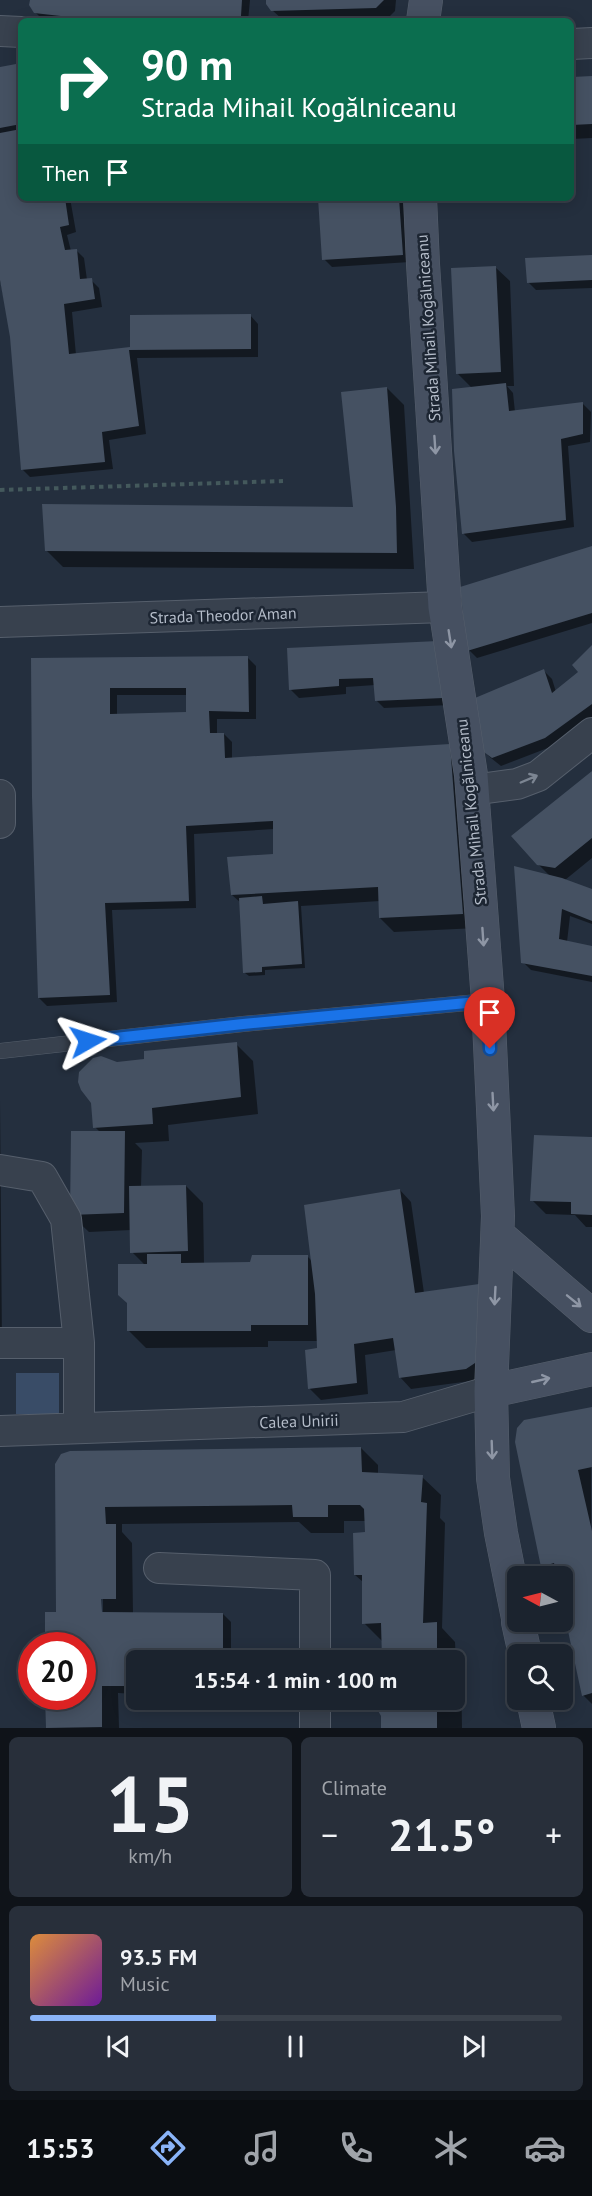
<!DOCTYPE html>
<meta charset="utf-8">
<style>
:root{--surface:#1b232e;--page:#282f3a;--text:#f1f3f6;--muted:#a0a4aa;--line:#39404a;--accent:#8ab4f8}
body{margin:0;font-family:"PT Sans",sans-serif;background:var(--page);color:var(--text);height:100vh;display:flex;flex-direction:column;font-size:22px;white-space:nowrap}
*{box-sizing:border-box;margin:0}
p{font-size:20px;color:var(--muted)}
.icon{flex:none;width:33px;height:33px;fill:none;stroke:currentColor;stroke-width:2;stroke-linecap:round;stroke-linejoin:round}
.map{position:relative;height:1728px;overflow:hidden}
.sheet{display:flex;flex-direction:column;gap:9px;padding:9px;background:#0f1319;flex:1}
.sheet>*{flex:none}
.banner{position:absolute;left:18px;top:18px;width:556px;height:183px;border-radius:9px;box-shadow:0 3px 15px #0003,0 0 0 2px var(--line);background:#0b6e4f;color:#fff;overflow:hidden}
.needle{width:39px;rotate:277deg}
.controls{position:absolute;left:507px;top:1566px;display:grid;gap:12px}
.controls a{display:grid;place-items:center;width:66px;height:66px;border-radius:9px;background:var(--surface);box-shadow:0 3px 15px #0003,0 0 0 2px var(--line);font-size:30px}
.speed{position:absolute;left:18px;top:1632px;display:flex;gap:12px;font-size:30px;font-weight:700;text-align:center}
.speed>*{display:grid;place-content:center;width:78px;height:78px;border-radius:50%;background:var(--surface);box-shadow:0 3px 15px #0003,0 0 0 2px var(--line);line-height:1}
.speed .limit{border:9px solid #d22;background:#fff;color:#111}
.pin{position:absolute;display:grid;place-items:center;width:51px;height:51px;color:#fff;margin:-62px -26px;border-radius:50% 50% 50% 0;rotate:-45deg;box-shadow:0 0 6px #0007}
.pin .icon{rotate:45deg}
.me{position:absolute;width:66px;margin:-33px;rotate:84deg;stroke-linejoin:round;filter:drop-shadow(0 0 4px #0008)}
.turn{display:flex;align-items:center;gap:21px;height:126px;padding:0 24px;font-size:27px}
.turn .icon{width:78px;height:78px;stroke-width:2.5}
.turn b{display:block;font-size:42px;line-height:51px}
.then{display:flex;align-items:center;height:57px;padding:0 24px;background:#0003;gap:12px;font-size:22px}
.big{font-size:45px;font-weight:800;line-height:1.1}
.sheet .widget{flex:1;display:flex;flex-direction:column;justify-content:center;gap:9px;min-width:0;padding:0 21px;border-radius:9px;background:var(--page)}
.sheet .dial{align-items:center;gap:0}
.dial b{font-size:78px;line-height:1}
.song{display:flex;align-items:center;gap:18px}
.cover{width:72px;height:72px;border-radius:9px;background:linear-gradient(135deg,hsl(30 70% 55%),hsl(280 70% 35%))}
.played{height:6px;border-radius:3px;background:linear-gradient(90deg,var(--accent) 35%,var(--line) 35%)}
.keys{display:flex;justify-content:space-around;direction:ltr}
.heat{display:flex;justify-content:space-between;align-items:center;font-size:33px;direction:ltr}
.sheet .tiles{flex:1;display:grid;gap:9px;grid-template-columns:1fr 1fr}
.widget:last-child{grid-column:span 2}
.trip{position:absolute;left:126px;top:1650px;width:339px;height:60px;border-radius:9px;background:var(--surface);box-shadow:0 3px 15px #0003,0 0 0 2px var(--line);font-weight:800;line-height:60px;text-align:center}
.tabs{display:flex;height:96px;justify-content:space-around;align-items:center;background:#0b0e12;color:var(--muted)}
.tabs .icon{width:42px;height:42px}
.tabs .current{color:var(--accent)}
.tabs b{font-size:27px;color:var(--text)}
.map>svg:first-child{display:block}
.water{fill:#394c67}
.shadow{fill:#0007;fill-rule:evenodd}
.building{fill:#455162;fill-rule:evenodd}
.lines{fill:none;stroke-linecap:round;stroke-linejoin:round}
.lane-casing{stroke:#565f6c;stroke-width:16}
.street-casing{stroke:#565f6c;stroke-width:32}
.secondary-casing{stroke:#565f6c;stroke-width:34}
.path{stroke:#44595c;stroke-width:4;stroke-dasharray:4.5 4.5;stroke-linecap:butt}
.lane{stroke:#38414e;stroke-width:15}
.street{stroke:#38414e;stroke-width:30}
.secondary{stroke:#465061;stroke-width:33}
.oneway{stroke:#8e96a5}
.oneway2{stroke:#7c8592}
.route-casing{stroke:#114b97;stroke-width:15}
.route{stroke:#1a73e8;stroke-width:10}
.labels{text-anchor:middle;stroke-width:5;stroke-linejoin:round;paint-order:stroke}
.street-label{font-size:16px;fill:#b4bcc9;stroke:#1d2633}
</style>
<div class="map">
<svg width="592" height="1728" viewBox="0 0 592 1728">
<rect width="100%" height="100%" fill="#242f3e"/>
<path class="water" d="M16 1373H59V1414H16Z"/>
<path class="shadow" d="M31 0H250L248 21H51L43 20 35 12Z
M268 0H396L395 11 387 19 302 21H284L272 10Z
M15 65 19 69 21 78V198H70L76 232 67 235 71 251 76 250 84 258 87 280H91L99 288 102 307 72 312 76 355 131 349 250 315 258 324V357L137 358 146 434 109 440 113 469 30 477 22 469 11 336 0 279V68Z
M592 78V138L572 139V79Z
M320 198H406L410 262 332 267 324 259Z
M592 256V288L536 290 528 282Z
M495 267 510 281 514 386H507L513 393 515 412 583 404 591 412 590 442 568 446 574 527 472 542 464 534 472 388 458 374Z
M387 388 404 405 414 569 63 567 46 550 355 508Z
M592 548V623L477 658 469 650Z
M437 643 450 705 384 708 376 700 375 685 346 687V694L299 698 291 690Z
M592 648V717L553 746 501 766 491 758 482 750 544 671 552 679 556 692 580 673Z
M248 658 256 666V719H217V734H224L232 742V759L449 745 458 753 477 928 394 932 380 918V901L301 906 305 968 265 970V975L249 976 245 973 241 903 232 895 277 856 274 829 194 834 196 908 112 910 117 1002 47 1006 39 998 33 659ZM117 695H188V714L117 715Z
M592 771V858L565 880 592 890V924L570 916 567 942 592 947V982L531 970 523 962 550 876 538 864Z
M236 1044 253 1061 258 1114 168 1125 169 1141 135 1143 142 1150 141 1187 186 1186 203 1203 204 1265 252 1264 308 1257 312 1261 400 1190 411 1202 424 1293 478 1285V1380L411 1389 400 1377 396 1350 365 1355 368 1394 321 1400 310 1389 318 1349V1341H268V1347L146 1348 129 1331V1304L145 1265 132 1252 131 1230 89 1232 71 1215 100 1132 95 1127 117 1064Z
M0 1100 2 1346 0 1348Z
M592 1138V1227H586L575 1215 546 1214 532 1200Z
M592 1408 591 1484 592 1704 583 1695 562 1576H553L542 1566Z
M361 1448 378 1465V1474L422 1477 441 1495 440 1518 445 1523 442 1628 455 1642 456 1663 461 1669 462 1728H383L382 1716 373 1700H454V1660H383V1642L364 1623 363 1582 355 1575 366 1534V1521H344V1533H311L299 1522 122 1524V1532L132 1543 133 1614H223L231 1622V1660H136V1694L118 1693 119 1728H47V1696H82V1646L58 1614 56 1464ZM100 1592H103V1676Z"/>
<path class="building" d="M30 0H242L241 16 235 21H105L34 13 29 5Z
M266 0H384L376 8 271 11 266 4Z
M16 64 21 89V124L0 128V67Z
M592 76V124L572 125V77Z
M21 129V198H65L69 225 60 227 65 250 77 249 80 279 92 278 95 299 64 304 69 354 130 347V315L251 314V349L129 350 139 426 102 432 105 462 21 470 10 337 0 280V133Z
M318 198H399L403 255 322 260Z
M592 255V280L527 283 525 258Z
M496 266 501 372 456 374 451 268Z
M506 383 509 411 583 402V434L561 439 566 520 462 534 454 451 452 389Z
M387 387 396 507 397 553 45 551 42 504 353 507 341 392Z
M592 546V613L467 651 460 587Z
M438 641 443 698 375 701 373 678 339 679V686L289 690 287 648Z
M592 645V704L545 738 492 758 481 750 475 698 544 669 552 693 578 672 572 665Z
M248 656 249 712 209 711 210 733H224L225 758 450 744 463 914 379 918 378 887 231 895 227 857 273 854V821L186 826 189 901 105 903 110 995 38 998 32 797 31 658ZM110 688H186V712L110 714Z
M592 771V838L555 868 537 865 511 836Z
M514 866 562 878 592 889V921L562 909 559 939 592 946V976L521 963Z
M262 896 263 904 298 901 302 964 262 967V972L243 973 239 898Z
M237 1042 241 1097 152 1108 153 1124 93 1128 91 1103 81 1090 78 1082 79 1072 93 1058 101 1056 117 1062 144 1059V1051Z
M71 1131H125L124 1213 70 1215Z
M534 1135 592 1137V1215L571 1214V1202L530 1201Z
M186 1185 188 1251 130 1253 129 1186Z
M400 1189 415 1293 479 1284 480 1354 475 1363 466 1369 399 1378 393 1338 354 1344 357 1383 308 1389 305 1350 317 1348 315 1294 304 1205Z
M147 1254H181V1263L250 1262 252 1255H308V1325H251V1331H127V1303L118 1295V1264H147Z
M592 1407V1467L578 1470 592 1531V1693L582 1696 562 1603V1576H557L554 1563 541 1567 515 1442 517 1428 524 1420Z
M361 1447 362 1472 423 1475 421 1502 427 1503 423 1623 437 1622V1648H443V1660H382L381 1623 362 1624V1575H354L353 1533 365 1532 364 1509 360 1505H328V1517H293L292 1505 105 1507 106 1524H116V1599H101L102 1612 223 1613V1660H136V1686H102V1727L46 1728 45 1696H82V1646H45V1612H56L55 1464 61 1454 70 1451Z
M372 1700H444V1710H437V1728H381V1716Z"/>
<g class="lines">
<defs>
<path id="lane" d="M0 1051 243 1024 488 1001"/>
<path id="street" d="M0 31 21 32
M572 44 592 43
M0 622 445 607
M472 790 517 784 538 776 592 733
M0 795V823
M0 1170 42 1177 66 1219 79 1343V1427
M0 1343H79
M0 1431 403 1417 491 1391
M159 1568 315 1575V1660
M315 1700V1728"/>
<path id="secondary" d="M423 21 426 0
M420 198 423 264 445 607 471 775 488 1001 498 1216 491 1391 493 1478 501 1533 518 1618
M498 1235 592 1316
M491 1391 592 1369
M518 1622 525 1654
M533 1700 539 1728"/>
</defs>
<use href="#lane" class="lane-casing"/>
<use href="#street" class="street-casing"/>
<use href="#secondary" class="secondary-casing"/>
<path class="path" d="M0 490 283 481"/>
<use href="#lane" class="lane"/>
<use href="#street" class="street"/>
<use href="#secondary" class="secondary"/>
</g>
<defs><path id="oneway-shaft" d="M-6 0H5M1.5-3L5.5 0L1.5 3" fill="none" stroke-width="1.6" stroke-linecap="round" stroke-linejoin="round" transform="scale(1.5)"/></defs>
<g class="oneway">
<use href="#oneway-shaft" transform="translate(435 445) rotate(86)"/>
<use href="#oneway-shaft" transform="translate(450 639) rotate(81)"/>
<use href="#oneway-shaft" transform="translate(483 937) rotate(86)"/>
<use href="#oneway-shaft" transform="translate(493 1102) rotate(87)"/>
<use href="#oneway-shaft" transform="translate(495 1296) rotate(93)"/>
<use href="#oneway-shaft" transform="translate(574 1301) rotate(39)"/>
<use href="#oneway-shaft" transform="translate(541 1380) rotate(-13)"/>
<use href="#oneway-shaft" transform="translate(492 1450) rotate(88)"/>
</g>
<use class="oneway2" href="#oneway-shaft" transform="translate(529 779) rotate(-23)"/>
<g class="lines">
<defs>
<path id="route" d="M88 1041 243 1024 488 1001 490 1049"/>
</defs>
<use href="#route" class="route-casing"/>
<use href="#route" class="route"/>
</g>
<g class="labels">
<g class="street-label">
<text transform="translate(428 328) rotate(-94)" y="6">Strada Mihail Kogălniceanu</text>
<text transform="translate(223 615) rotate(-2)" y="6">Strada Theodor Aman</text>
<text transform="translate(471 812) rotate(-96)" y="6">Strada Mihail Kogălniceanu</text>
<text transform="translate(299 1421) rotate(-2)" y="6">Calea Unirii</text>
</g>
</g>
</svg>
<div class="controls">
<a><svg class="needle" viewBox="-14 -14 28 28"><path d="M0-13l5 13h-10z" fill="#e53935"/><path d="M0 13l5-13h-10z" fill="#a0a4aa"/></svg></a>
<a><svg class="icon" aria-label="search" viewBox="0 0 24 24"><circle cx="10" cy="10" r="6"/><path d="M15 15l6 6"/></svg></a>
</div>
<div class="speed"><div class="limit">20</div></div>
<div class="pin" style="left:490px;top:1049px;background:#d93025"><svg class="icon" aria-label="arrive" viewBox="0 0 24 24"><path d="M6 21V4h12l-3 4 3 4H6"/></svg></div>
<svg class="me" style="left:88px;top:1041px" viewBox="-20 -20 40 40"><path d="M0-17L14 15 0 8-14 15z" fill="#1a73e8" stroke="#fff" stroke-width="4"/></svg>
<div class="trip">15:54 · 1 min · 100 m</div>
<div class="banner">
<div class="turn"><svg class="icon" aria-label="right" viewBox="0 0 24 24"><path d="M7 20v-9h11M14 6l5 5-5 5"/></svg><div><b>90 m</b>Strada Mihail Kogălniceanu</div></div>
<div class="then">Then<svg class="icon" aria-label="arrive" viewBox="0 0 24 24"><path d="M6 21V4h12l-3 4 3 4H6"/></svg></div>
</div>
</div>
<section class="sheet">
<div class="tiles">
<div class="widget dial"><b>15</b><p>km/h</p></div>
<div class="widget"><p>Climate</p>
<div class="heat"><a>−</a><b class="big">21.5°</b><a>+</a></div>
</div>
<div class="widget">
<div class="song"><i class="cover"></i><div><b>93.5 FM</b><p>Music</p></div></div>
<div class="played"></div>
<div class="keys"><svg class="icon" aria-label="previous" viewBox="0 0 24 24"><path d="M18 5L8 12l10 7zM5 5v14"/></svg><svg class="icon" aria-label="pause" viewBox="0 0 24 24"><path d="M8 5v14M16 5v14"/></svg><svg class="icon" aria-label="next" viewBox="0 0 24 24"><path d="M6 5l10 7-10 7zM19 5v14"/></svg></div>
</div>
</div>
</section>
<nav class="tabs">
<b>15:53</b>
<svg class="icon current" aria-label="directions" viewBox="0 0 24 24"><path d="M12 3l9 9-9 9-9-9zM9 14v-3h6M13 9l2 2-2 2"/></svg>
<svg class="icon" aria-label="music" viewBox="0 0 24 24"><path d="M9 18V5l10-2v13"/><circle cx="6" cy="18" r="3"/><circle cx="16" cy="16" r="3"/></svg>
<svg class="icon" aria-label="phone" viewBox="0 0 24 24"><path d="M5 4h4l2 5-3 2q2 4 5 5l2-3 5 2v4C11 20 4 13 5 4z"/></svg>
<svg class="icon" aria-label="climate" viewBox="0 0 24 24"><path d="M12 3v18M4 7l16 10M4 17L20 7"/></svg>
<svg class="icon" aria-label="car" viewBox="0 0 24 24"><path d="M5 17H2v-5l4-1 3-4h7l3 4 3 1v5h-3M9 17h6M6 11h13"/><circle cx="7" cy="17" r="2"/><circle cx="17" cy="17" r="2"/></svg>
</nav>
